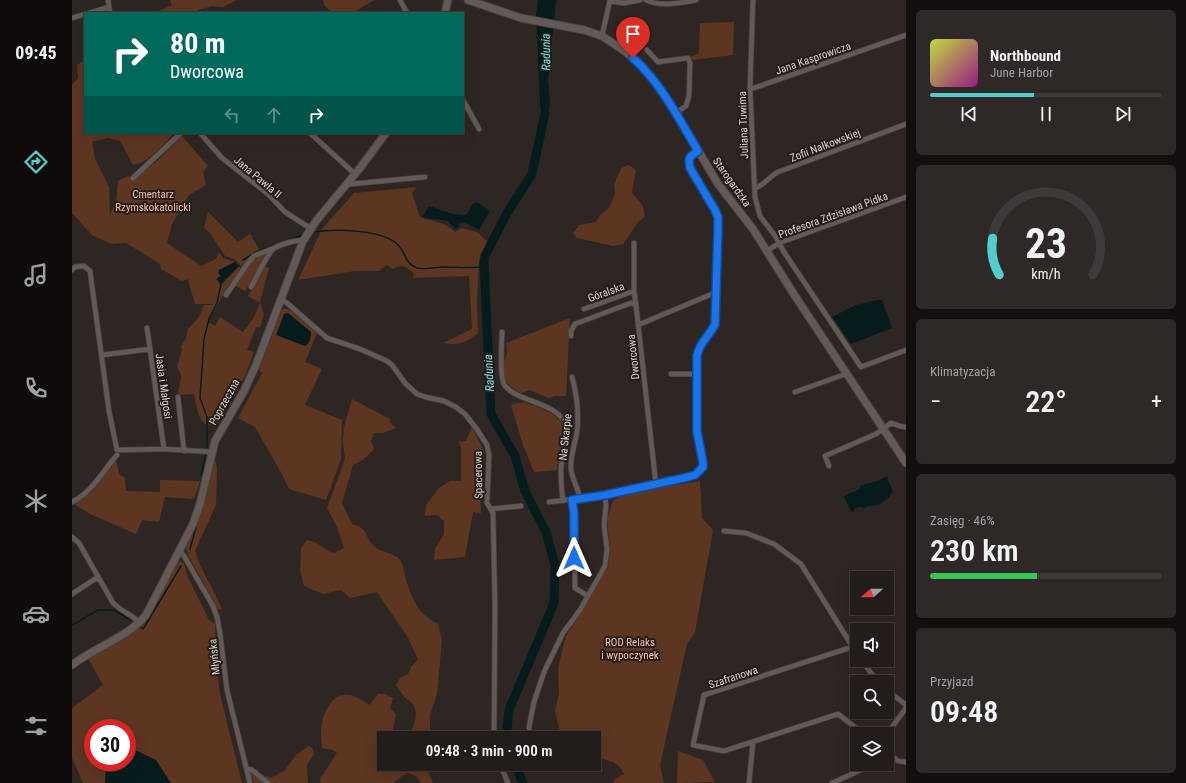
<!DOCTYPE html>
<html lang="pl">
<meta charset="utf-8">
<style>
:root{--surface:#221c1a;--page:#2e2927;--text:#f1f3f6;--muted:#a2a1a2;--line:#3f3a39;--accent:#53cdcb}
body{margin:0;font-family:"Roboto Condensed",sans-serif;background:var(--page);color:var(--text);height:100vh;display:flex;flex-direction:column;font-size:15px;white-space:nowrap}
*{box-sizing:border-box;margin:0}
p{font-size:13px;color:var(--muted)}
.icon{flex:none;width:22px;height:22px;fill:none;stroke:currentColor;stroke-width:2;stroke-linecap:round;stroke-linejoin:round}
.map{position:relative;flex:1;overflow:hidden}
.panel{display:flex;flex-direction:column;gap:10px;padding:10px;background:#130f0e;width:280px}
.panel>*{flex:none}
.guide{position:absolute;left:12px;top:12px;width:380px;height:122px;border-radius:0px;box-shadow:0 4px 16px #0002,0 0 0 1px var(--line);background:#00695c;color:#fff;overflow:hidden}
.needle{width:26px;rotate:249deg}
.fabs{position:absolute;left:778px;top:571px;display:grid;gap:8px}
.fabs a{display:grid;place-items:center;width:44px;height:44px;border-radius:0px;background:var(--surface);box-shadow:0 4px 16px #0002,0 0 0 1px var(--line);font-size:20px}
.speed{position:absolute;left:12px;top:719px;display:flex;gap:8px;font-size:20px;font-weight:700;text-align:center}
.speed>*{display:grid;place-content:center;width:52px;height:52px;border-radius:50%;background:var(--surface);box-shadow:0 4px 16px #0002,0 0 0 1px var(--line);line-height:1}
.speed .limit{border:6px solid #d22;background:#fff;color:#111}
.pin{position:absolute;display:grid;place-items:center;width:34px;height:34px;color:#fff;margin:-41px -17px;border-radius:50% 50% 50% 0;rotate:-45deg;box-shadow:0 0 4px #0007}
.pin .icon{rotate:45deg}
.me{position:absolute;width:44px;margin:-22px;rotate:0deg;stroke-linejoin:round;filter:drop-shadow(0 0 3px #0008)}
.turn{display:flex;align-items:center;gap:14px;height:84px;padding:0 20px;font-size:18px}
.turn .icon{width:52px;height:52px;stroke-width:2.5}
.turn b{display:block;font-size:28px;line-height:34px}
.lanes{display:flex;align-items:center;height:38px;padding:0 20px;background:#0003;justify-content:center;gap:20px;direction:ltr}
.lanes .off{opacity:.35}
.big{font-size:30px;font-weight:600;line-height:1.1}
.panel .widget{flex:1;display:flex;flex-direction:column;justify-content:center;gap:6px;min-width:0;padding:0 14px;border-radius:6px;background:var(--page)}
.panel .dial{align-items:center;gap:0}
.dial svg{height:104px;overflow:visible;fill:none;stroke:var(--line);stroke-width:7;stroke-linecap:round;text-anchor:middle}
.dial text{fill:var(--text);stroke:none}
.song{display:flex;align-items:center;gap:12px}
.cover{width:48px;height:48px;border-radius:6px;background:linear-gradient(135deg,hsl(70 70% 55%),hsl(310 70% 35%))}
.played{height:4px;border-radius:2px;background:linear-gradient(90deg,var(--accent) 45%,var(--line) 45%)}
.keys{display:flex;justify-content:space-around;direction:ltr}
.heat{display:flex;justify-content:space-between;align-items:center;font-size:22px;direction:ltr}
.charge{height:6px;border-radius:3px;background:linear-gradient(90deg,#34c759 46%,var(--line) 0)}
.trip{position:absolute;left:305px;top:731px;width:224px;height:40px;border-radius:0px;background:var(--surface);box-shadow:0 4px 16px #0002,0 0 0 1px var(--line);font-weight:600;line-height:40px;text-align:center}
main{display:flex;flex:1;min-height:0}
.tab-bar{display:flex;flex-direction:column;width:72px;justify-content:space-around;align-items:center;background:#0e0b0a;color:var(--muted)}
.tab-bar .icon{width:28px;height:28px}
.tab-bar .on{color:var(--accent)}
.tab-bar b{font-size:18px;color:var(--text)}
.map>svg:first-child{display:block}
.green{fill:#5d3622;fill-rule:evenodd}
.water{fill:#061c1c}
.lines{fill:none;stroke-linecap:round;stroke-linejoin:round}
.stream{stroke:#061c1c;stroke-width:1.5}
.river{stroke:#061c1c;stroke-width:9}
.street-casing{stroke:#48423f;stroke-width:6}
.secondary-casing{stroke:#48423f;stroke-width:9}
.street{stroke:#635a57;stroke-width:4.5}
.secondary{stroke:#635a57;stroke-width:7}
.route-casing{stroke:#114b97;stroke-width:10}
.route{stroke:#1a73e8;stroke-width:7}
.labels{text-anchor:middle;stroke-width:4;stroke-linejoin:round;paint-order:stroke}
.street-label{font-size:11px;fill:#d7d2cf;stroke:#241d1a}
.park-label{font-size:11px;fill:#fdc0a3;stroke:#241d1a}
.water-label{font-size:12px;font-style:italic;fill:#76e2e0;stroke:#241d1a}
</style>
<main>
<nav class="tab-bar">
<b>09:45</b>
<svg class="icon on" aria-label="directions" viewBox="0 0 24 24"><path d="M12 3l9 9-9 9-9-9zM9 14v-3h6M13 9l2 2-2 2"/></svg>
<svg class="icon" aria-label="music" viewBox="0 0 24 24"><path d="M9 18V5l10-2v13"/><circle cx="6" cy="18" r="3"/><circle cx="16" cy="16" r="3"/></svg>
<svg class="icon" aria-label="phone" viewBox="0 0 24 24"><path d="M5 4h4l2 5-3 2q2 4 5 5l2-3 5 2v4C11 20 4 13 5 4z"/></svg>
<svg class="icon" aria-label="climate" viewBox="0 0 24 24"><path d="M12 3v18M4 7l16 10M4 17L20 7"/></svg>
<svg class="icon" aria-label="car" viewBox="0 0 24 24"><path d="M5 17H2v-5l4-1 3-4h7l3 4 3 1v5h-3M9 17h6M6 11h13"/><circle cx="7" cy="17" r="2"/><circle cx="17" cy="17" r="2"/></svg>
<svg class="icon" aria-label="filters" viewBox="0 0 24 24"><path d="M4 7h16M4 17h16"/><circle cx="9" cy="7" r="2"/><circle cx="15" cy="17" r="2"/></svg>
</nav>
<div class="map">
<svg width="834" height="783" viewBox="0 0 834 783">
<rect width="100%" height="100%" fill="#2e2623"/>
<path class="green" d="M98 0H165L151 7 140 6 127 10 122 13H83L100 5Z
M251 0H302L281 13H259L258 11 253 6Z
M662 22 661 55 620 60 619 56 627 54 628 23Z
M13 60V133H102C90 146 79 161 61 165L48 141 36 138 20 142 23 159 37 187 38 215 44 201 46 181 56 176 61 180 86 160 110 136 136 166 131 172 134 185 117 195 100 224 95 243 129 266 144 259 147 252 151 258 163 262 147 270 149 275 144 279 149 285 167 266 170 269 154 294 152 293 136 322 143 326 148 317 171 332 182 317 188 303 176 296 192 266 197 268 188 302 192 315 188 328 184 327 175 350 182 352 173 376 146 423C143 424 139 425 136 425 126 423 124 402 122 394L106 395 109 376 105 366 110 350 109 347 114 338 116 329 127 317 132 305H140L142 294 140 304H123L116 280 118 278 110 281 89 269 88 264 54 243 39 244 20 235 0 213V85L6 78 5 65Z
M557 165 564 170 560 193 571 206 573 217 567 221 551 244 541 246 505 238 501 233 507 225 524 222 528 215 537 208 543 194 542 185 549 168Z
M345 187 340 193 348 217C361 222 373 221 383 232L390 228 405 232 415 241 407 262 405 300 406 333C394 343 386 346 371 343L400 329 397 276 341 278 342 273C334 267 331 263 321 269L314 265 307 271H283L226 280 250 229 282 193Z
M136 212 166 242 178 234 187 249V253L171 268 163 259 153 256 138 233 132 228Z
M198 251 173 291 162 285C175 267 177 260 198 251Z
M211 309H216L220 311 245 333 233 362 250 369 233 405 270 420 269 459 254 500 217 489 210 474 183 427 166 418 190 373 187 370 209 312Z
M498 318 494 396H483L477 398 457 390 449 393C439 388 430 381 431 368 431 357 438 357 434 343Z
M280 399 318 419 317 421 324 428 311 433H302L299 441 302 449 291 460 281 465 270 503 280 524C296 528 292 534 300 544 307 553 323 552 329 561 331 565 332 572 333 576 340 599 345 613 366 624L370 640 365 694 358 715V738H312V764H356V771L361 783H349L344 776 335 773 321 783H249L248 778C255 770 259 762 265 753L261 750 250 748C248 731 248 717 259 703 262 699 267 695 272 695 281 693 291 701 298 705L306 694H313L321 698 318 708 324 714 321 729 329 738H337C340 726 348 717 341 704 338 701 334 699 331 695 328 692 328 689 324 685L328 678 336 674 339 667 346 659 335 636 305 592 278 598 269 590 251 594 232 586 228 571 229 548 235 540C247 542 250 549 262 553L272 548 265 527 255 508 273 459 271 442 272 427Z
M451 402C468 408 493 413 491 435 490 447 485 458 485 470L462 472 451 445 439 405Z
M400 427 412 451V466L408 491 409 513 401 512 393 557 362 560 363 549 372 534V521L365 515 353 516 354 505 367 488 378 481H389V448L387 442 394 441Z
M142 456 145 467 144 505 123 551C129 572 143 590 150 610L146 609 117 557 113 546Z
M44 459 47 474 53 478 54 491 88 492V480L128 481 122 499 120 496 121 499 93 497 87 522 70 520 64 534 18 514 2 504Z
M628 481 630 518 641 530 623 632 615 644 588 765 592 783H541L543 779 552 774C545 758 533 763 522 754V743L525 738 516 734C504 738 501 740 489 735L483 711 487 694 486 668 494 636 536 567 538 549 535 519 541 501 553 493Z
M109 561 112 564 115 575 137 620 143 624 144 647 143 655 148 694 170 783H11L0 758V708L31 685 16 658 65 628 73 621 100 571H101L106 563ZM21 728H55V762H21Z
M237 746 241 749 242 754 235 765 236 783H182L178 771 199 778 213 770 225 754Z
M606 751 631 760 643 782 605 783Z"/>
<path class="water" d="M466 0H484L476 80 478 104 471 133 468 102 464 14Z
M405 202 418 211 407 230 392 222 386 224 388 226 383 229 376 221 350 217 357 206 381 214 394 215 401 204Z
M163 262 167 266 149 284 145 279 149 276 146 273 147 270Z
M805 300H810L820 328 779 344 760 317 784 305Z
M216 313 239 332C239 337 238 344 233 346L204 335 212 314Z
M816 476C814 482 820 484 820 491 820 499 803 508 796 506L792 509 790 507 783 508 781 512 779 511 772 497C777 491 782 494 788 488V486L805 481Z
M55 746 84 760 99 783H33L34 762H55Z"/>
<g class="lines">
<path class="stream" d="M241 232C263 229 311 229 326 245 335 254 332 263 345 268 353 270 362 268 370 267 384 267 398 268 412 267
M171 260 186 251 231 235
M135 447V417L128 398 132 339 137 319 145 303 149 284
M129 475 134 455
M118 549 126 520
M0 625 26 610H42L59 620
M68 627 71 629 109 566"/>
<path class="river" d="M434 738 437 710 482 603 483 565 474 532 453 491 443 456 419 414 412 262 413 256 435 213 460 174 473 113
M443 764 451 783"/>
<defs>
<path id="street" d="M36 0 38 13
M328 0 335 13
M574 0C588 7 609 3 624 0
M681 0 678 88 683 197 688 216 704 237 712 252 789 367 834 350
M538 1 552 3 568 0
M17 13 37 7
M0 18 13 14
M530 36 538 0
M575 50 586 62 616 58 618 63 617 96 614 106 604 113
M678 88H682L834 35
M391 100 407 129
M128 133 150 158 196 194 213 212 238 228
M238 133 283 174
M61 178 109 133
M277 182 279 184 353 177
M683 188C690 187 698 176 706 172L834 124
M562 243V291
M695 251 707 243 834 197
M0 270 3 267 12 266 18 271 37 411 45 450 92 449 140 452
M179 287C184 278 195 255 201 249 206 245 226 239 231 241
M154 295 176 263 182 256 202 248
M210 300 215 303 255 338 288 349 315 361 320 365 333 383 345 394 353 397 372 401 384 407 393 414 404 428 415 445 417 455 415 503 421 513 423 608 422 738
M512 309 562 291 564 305
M566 325 640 294H644
M75 328 78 349
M430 332C430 343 427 375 432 384 441 401 484 402 492 422 497 434 492 446 490 458 488 472 489 487 491 501
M499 336V331L503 324 559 303 564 305 584 485
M30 355 78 349 92 449
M599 374H624
M500 377C505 395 507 414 505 432 503 444 498 456 499 469 500 479 506 488 508 498
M723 392 771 375 775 373
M106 397 112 451
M757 466 753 456 804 434 819 423 828 426 834 427
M500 499 502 513 503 588 516 596
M0 502C20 492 31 471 45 455
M477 502 533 495 612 479 623 475 631 467V463L625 431V355C629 340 638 337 643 324L646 222 643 210 618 168C616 157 617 156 626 151
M419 509 449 506
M652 531 674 533 702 544 729 564 785 654
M0 537 7 543 41 603C49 611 60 615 67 622
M108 551 112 556 141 606 145 617 148 633 155 690 178 783
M0 594 26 577
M780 647 632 695 621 745 652 751 766 714 792 734
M789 660 806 682
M815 690 834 705
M815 734 834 708
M458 738 457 727 462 702 472 672 491 633 508 610 533 566 535 549 532 525 534 506 533 495
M815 752 826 761 834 762
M428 764 436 783
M175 769 180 770 196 783
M677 783 681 742
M760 783 789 770 793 764"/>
<path id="secondary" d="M396 0 449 18 512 30 530 36 554 52 569 65 584 83 604 113 646 184 681 229 723 296 834 463
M373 13 376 0
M0 665C23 647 55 638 74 615L121 524 128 504 143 441 172 391 184 365 231 241 244 221 288 168 314 133"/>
</defs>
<use href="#street" class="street-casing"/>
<use href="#secondary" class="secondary-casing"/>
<use href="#street" class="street"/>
<use href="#secondary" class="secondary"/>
</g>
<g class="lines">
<defs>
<path id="route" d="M502 558V513L500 500 533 495 612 478 623 475 631 467V463L625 431V355C628 341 638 336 643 324L646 230V217L643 210 618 168C616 157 617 157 626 151 607 119 589 83 561 58"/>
</defs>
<use href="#route" class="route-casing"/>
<use href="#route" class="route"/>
</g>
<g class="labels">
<g class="street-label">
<text transform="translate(741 58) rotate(-19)" y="4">Jana Kasprowicza</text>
<text transform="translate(671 125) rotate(-92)" y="4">Juliana Tuwima</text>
<text transform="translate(753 145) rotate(-21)" y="4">Zofii Nałkowskiej</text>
<text transform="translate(186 177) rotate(40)" y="4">Jana Pawła II</text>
<text transform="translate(660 182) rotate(55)" y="4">Starogardzka</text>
<text transform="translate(761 215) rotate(-20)" y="4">Profesora Zdzisława Pidka</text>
<text transform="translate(534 292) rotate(-20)" y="4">Góralska</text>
<text transform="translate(561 357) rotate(-96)" y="4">Dworcowa</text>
<text transform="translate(92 386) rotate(82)" y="4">Jasia i Małgosi</text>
<text transform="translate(152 402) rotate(-61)" y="4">Poprzeczna</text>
<text transform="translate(493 437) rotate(-84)" y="4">Na Skarpie</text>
<text transform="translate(406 475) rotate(-91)" y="4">Spacerowa</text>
<text transform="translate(142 657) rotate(-96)" y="4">Młyńska</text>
<text transform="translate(661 677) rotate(-18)" y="4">Szafranowa</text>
</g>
<g class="park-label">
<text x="81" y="198">Cmentarz<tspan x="81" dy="13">Rzymskokatolicki</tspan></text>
<text x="558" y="646">ROD Relaks<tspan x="558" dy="13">i wypoczynek</tspan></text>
</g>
<g class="water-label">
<text transform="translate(474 52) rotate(-91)" y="4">Radunia</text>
<text transform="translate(417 373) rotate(-93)" y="4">Radunia</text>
</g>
</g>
</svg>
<div class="fabs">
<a><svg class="needle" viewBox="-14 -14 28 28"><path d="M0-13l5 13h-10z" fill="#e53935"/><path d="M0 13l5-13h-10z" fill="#a2a1a2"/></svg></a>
<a><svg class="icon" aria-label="sound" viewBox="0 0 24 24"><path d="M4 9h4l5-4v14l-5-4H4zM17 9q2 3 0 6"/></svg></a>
<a><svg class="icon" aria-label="search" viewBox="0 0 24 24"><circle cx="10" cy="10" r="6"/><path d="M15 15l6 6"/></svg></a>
<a><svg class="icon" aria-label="layers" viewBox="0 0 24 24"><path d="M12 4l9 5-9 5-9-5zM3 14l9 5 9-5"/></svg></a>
</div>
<div class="speed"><div class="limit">30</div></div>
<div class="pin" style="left:561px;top:58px;background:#d93025"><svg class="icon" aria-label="arrive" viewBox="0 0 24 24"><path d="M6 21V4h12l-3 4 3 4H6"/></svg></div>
<svg class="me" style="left:502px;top:558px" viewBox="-20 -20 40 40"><path d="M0-17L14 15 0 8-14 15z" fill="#1a73e8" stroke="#fff" stroke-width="4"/></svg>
<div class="trip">09:48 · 3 min · 900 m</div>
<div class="guide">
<div class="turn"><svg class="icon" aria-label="right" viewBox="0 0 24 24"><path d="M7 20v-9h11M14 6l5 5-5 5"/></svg><div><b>80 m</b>Dworcowa</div></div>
<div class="lanes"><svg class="icon off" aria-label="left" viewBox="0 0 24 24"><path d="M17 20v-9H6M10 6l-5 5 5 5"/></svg><svg class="icon off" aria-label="ahead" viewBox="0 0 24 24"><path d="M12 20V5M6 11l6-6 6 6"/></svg><svg class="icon" aria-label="right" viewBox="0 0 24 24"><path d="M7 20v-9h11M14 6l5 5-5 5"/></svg></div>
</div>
</div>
<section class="panel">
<div class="widget">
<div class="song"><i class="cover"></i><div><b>Northbound</b><p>June Harbor</p></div></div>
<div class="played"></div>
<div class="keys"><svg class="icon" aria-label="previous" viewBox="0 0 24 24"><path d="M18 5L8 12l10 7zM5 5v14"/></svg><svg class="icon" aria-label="pause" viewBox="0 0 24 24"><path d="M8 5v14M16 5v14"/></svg><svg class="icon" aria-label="next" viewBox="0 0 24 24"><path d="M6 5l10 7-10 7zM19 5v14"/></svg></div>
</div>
<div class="widget dial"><svg viewBox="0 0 100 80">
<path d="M14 69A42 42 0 1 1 86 69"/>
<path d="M14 69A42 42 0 0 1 9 41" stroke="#53cdcb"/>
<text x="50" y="56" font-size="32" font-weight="700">23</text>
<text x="50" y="72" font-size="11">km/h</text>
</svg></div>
<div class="widget"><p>Klimatyzacja</p>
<div class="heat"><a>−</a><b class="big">22°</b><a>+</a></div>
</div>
<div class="widget"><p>Zasięg · 46%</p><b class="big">230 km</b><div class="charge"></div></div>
<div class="widget"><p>Przyjazd</p><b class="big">09:48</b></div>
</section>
</main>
